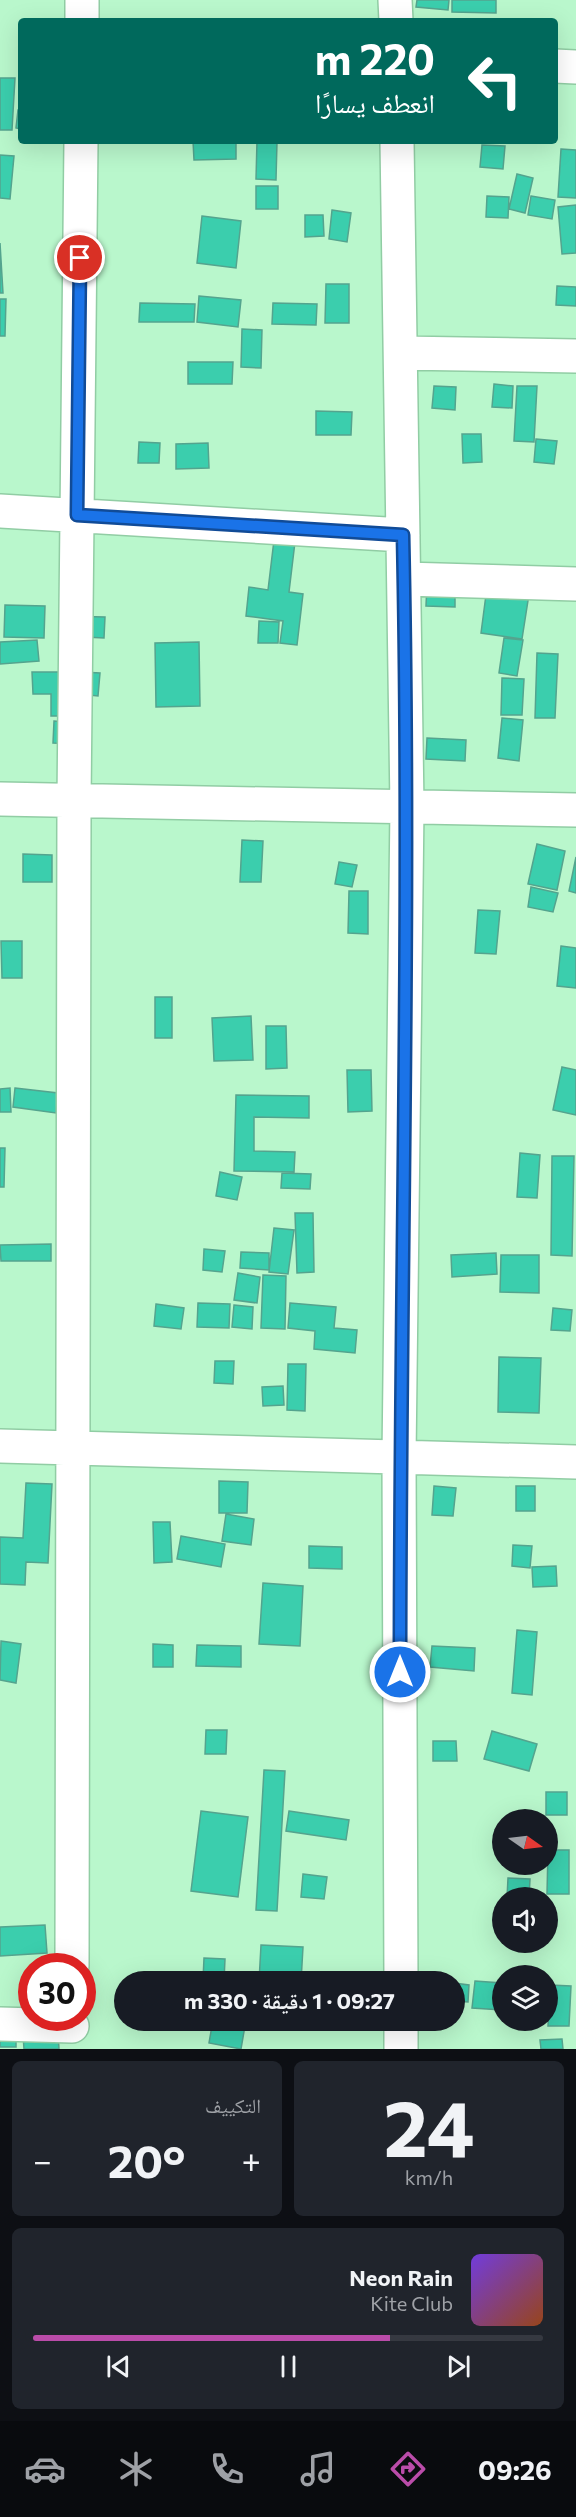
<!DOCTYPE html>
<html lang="ar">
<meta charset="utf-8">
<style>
:root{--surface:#171b24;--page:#20242c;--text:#f1f3f6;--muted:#9ea1a6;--line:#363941;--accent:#ba4ca9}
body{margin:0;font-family:Commissioner,"Noto Naskh Arabic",sans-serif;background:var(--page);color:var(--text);direction:rtl;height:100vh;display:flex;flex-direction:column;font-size:22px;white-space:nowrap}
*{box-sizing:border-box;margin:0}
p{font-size:20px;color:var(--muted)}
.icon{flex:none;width:33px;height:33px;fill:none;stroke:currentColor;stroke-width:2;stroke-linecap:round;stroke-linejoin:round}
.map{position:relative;height:2049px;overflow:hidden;direction:ltr}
.side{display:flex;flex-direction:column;gap:12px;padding:12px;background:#0d0f14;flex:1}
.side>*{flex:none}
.top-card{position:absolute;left:18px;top:18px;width:540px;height:126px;border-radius:6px;box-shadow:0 6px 24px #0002;direction:rtl;background:#00695c;color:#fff;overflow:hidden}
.needle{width:39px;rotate:104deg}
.buttons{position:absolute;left:492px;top:1809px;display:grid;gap:12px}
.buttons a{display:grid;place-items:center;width:66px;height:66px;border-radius:50%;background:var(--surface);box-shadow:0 6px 24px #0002;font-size:30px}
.speed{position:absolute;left:18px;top:1953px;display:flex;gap:12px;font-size:30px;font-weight:700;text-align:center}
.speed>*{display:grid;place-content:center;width:78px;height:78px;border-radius:50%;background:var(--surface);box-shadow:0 6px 24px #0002;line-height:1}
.speed .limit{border:9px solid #d22;background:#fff;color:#111}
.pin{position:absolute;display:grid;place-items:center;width:51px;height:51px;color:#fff;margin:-26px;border:3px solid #fff;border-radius:50%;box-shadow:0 2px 6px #0007}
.me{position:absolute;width:66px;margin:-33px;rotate:0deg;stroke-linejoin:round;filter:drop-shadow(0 0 4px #0008)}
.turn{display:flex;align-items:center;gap:21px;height:126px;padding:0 24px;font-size:27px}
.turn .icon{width:78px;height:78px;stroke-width:2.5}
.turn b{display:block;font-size:42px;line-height:51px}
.big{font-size:45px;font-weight:700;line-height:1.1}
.side .card{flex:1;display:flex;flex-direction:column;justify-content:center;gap:9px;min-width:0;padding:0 21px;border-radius:9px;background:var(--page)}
.side .dial{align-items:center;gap:0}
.dial b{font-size:78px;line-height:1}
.song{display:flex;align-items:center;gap:18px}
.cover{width:72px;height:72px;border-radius:9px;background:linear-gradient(135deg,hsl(260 70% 55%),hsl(20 70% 35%))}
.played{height:6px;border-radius:3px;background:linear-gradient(90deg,var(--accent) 70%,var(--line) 70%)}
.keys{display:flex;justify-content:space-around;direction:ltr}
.heat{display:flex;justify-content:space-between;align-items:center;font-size:33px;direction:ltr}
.side .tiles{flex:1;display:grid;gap:12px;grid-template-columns:1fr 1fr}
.card:last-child{grid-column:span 2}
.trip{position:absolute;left:114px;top:1971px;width:351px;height:60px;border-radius:30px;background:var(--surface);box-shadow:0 6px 24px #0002;font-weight:700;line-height:60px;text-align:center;direction:rtl}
.dock{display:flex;height:96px;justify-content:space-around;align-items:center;background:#090b0e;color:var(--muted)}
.dock .icon{width:42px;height:42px}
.dock .current{color:var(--accent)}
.dock b{font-size:27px;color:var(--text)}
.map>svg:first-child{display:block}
.building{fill:#3bcead;stroke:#54a48e;stroke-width:1.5}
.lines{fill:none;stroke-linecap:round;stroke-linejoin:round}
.street-casing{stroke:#91cda4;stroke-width:36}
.street{stroke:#fff;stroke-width:33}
.route-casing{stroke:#114b97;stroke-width:15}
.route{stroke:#1a73e8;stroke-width:10}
</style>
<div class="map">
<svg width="576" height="2049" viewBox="0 0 576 2049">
<rect width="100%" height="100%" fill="#b9f7cc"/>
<path class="building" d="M417 0H449L448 10 416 7Z
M452 0H496V13L452 12Z
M0 78H15L12 130H0Z
M18 110H21V129L16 128Z
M193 141H236V159L194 160Z
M257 141 277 142 276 180 256 179Z
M482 145 505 146 503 169 480 167Z
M561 149 576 150V198L558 197Z
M0 155 14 156 10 199 0 198Z
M517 174 533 178 525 213 509 209Z
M256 186H278V209H256Z
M487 196 509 197 508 218 486 217Z
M531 196 555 200 552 219 528 215Z
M576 205V253L562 254 558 207Z
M332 210 351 213 347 242 329 239Z
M305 215H323L324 236 305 237Z
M202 216 241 221 236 268 197 263Z
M0 243 3 293H0Z
M326 284H349V323H325Z
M557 286 576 287V306L556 305Z
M199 296 241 300 238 327 197 322Z
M0 299H6L5 336H0Z
M140 303 195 304 194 322H139Z
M273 303 317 304 316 325 272 324Z
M242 329 262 330 261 368 241 367Z
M188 362H233L232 384H188Z
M494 384 513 386 512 408 492 407Z
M434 386 456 387 455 410 432 408Z
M517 386H537L534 442 514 441Z
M316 411 352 412 351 435H316Z
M462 434H481L482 462 463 463Z
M536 439 557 441 554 464 534 462Z
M139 442 160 443 159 463H138Z
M208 443 209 468 176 469V444Z
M274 540 295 542 289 592 303 594 297 645 280 643 283 621 246 616 249 587 268 590Z
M427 584H455V607L426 606Z
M487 587 529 594 522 639 481 633Z
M5 605 45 606 44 638 4 637Z
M64 616 105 617 104 638 84 637Z
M259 621 279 622 278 643H258Z
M504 638 523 640 517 676 499 673Z
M37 640 39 661 0 664V642Z
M199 642 200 706 156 707 155 643Z
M537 653 558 654 555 718H535Z
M32 672H77V716H51V694H33Z
M81 672 100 673 98 696 79 694Z
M502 678 524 679 522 715H501Z
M502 718 523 720 519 761 498 758Z
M54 721 76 723 75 744 53 743Z
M427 738 466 740 465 761 426 759Z
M242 840 263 841 261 882H240Z
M537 844 565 851 557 890 528 884Z
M23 854 52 855V882H23Z
M576 857V893L569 891Z
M339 862 357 865 352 887 335 884Z
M531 887 558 893 553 912 528 907Z
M349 891H368V934L348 933Z
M478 910 500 911 496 954 475 953Z
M1 941H22V978H2Z
M561 946 576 948V988L557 986Z
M155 997H172V1038H155Z
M251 1016 253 1060 214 1061 212 1018Z
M266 1026H286L287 1068 266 1069Z
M562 1067 576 1070V1115L553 1110Z
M347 1070H371L372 1111 348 1112Z
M10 1088 11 1112H0V1089Z
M15 1088 58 1093 56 1113 13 1107Z
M236 1095 309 1096V1118L254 1117V1151L295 1152 294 1172 234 1171Z
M0 1148H5L4 1187H0Z
M520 1153 540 1155 537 1198 517 1197Z
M552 1156H574L572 1256 551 1255Z
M220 1172 242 1177 237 1200 216 1196Z
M282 1173 311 1174 310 1189 281 1188Z
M295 1213H313L314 1272 297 1273Z
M274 1228 294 1230 288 1274 269 1272Z
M51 1244V1261H1L0 1245Z
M204 1249 225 1251 222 1272 203 1270Z
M241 1252 269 1253V1270L240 1268Z
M496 1253 497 1274 452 1277 451 1255Z
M501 1255H539V1293L500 1292Z
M238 1273 260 1277 257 1303 234 1300Z
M263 1275 286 1276 285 1329 261 1328Z
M198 1303 230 1304 229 1328 197 1327Z
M290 1303 336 1307 334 1328 357 1330 355 1353 314 1349 315 1331 288 1328Z
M156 1304 184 1308 181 1329 154 1326Z
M234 1305 253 1307 252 1329 232 1327Z
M553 1308 572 1310 570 1331 551 1330Z
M499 1357 541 1358 539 1413 498 1412Z
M215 1361H234L233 1384 214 1383Z
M288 1364H306L305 1411 287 1410Z
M283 1386 284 1405 263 1406 262 1387Z
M219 1481 248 1482 247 1513H219Z
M26 1483 52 1484 48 1563 26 1562 25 1585 0 1584V1537L23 1538Z
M434 1486 456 1488 453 1516 432 1515Z
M516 1486H535V1511H516Z
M226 1514 254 1519 251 1545 222 1541Z
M153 1522H170L172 1562 154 1563Z
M181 1536 225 1544 221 1567 177 1559Z
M513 1545 532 1546 530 1568 512 1566Z
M309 1546 342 1547V1569L309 1568Z
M556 1566 557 1586 533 1587 532 1567Z
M263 1583 303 1586 300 1646 259 1644Z
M517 1630 537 1632 532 1695 512 1693Z
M1 1641 21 1644 16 1683 0 1680Z
M153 1644 173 1645V1667H153Z
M197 1645 241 1646V1667L196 1666Z
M432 1646 475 1648 474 1671 430 1667Z
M206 1730H227L226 1754H205Z
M492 1731 537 1744 529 1771 484 1759Z
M433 1741H456L457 1761H433Z
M264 1770 285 1771 277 1911 256 1910Z
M546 1792H567V1815H546Z
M201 1811 248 1817 238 1897 191 1891Z
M289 1811 349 1820 346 1840 286 1831Z
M548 1850H569V1894H547Z
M303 1874 327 1877 324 1899 301 1897Z
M508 1878 530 1879 529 1898H507Z
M45 1925 47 1953 0 1956V1927Z
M261 1945 303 1947 301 1982H259Z
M204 1958 225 1959 224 1981 203 1980Z
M475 1981 502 1983V2010L472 2008Z
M454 1983 469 1985 468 2002 454 2001Z
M550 1985 571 1986 569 2026H548Z
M213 2020H246L241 2049 209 2043Z
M0 2032H16V2047H0Z
M58 2032 59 2049H24L23 2035Z
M562 2039 563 2049H541L540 2040Z"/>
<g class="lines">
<defs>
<path id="street" d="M395 0 396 21
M82 21V0
M555 66 576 67
M397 141 407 807 399 1457 401 1982
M401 353 576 356
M0 511 403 535
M404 579 576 584
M0 799 576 810
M0 1446 576 1462
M72 1966 74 800 81 141
M401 2020V2049
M0 2024 72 2026"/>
</defs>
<use href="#street" class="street-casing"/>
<use href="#street" class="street"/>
</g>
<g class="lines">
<defs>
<path id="route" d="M80 258 77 515 403 535C411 914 400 1293 400 1672"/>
</defs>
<use href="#route" class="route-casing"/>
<use href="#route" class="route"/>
</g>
</svg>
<div class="buttons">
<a><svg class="needle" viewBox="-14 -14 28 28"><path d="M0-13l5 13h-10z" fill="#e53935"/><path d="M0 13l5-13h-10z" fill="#9ea1a6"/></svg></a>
<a><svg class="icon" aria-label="sound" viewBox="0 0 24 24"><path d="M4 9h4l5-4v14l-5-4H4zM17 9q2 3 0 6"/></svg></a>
<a><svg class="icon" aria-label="layers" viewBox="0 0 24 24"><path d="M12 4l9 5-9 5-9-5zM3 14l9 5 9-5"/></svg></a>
</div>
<div class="speed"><div class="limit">30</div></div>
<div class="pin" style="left:80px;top:258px;background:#d93025"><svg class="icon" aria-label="arrive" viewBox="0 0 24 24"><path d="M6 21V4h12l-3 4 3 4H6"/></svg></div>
<svg class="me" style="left:400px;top:1672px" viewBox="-20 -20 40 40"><circle r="17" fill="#1a73e8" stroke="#fff" stroke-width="3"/><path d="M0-11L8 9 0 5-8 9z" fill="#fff"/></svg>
<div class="trip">09:27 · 1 دقيقة · 330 m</div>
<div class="top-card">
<div class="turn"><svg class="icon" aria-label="left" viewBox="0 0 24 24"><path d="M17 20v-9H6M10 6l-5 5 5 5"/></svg><div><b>220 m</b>انعطف يسارًا</div></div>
</div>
</div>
<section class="side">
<div class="tiles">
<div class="card dial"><b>24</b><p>km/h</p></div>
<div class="card"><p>التكييف</p>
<div class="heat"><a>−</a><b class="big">20°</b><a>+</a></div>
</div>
<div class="card">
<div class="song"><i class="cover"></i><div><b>Neon Rain</b><p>Kite Club</p></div></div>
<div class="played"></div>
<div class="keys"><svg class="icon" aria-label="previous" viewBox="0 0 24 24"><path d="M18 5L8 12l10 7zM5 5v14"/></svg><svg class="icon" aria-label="pause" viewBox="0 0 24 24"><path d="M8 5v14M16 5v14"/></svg><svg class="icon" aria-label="next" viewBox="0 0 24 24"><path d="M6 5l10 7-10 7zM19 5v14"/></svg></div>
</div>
</div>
</section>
<nav class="dock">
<b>09:26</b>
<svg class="icon current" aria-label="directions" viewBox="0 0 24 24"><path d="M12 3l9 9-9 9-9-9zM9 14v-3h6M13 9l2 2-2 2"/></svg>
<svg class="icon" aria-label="music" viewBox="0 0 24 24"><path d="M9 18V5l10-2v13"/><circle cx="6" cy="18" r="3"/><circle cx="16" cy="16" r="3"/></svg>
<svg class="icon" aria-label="phone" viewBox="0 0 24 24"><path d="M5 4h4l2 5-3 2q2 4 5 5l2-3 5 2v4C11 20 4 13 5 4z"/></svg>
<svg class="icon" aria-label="climate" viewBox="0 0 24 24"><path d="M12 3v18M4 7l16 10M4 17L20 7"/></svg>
<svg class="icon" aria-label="car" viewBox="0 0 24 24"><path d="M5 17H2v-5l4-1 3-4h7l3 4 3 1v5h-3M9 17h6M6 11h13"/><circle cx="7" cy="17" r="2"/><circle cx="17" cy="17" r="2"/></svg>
</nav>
